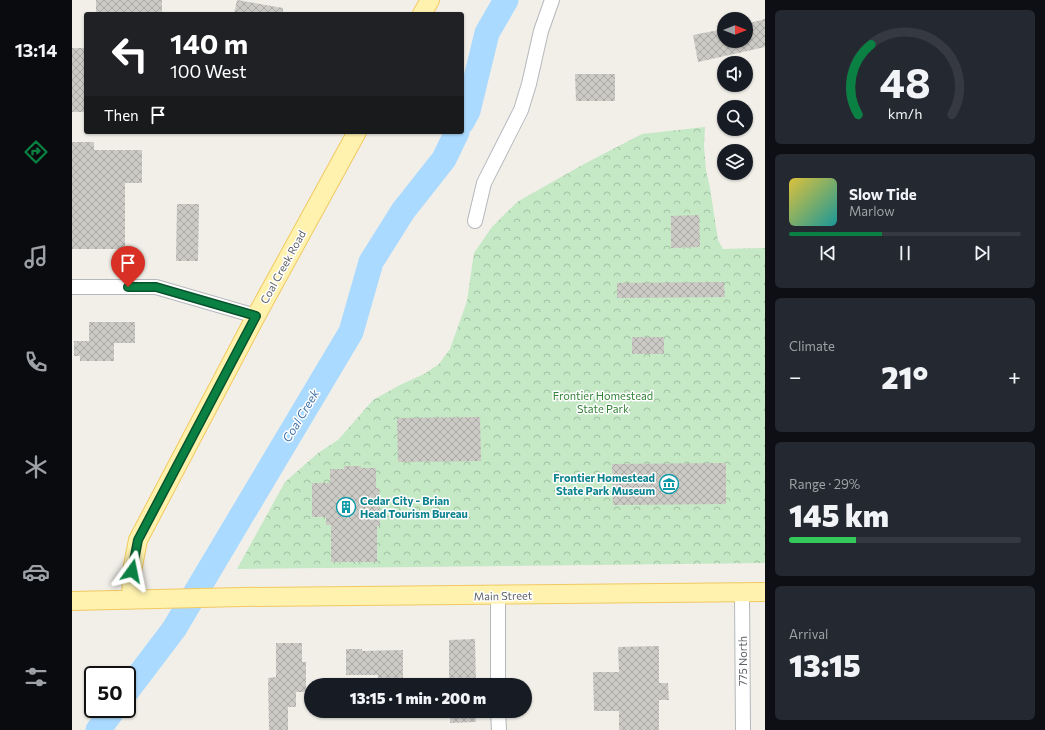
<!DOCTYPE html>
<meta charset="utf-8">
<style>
:root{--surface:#171b24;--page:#242831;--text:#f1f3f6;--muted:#9ea1a6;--line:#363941;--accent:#0b8043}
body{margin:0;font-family:Commissioner,sans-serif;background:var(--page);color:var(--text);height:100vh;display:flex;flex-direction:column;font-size:15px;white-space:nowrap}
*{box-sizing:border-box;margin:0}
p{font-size:13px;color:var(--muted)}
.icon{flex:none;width:22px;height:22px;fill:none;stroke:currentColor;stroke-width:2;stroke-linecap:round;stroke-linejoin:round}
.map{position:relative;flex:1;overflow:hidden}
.details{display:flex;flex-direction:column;gap:10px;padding:10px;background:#0d0f14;width:280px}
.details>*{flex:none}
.top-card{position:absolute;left:12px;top:12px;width:380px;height:122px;border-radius:4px;box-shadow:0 1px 3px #0004;background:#202124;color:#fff;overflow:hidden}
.needle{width:26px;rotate:90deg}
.controls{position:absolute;left:645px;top:12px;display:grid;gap:8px}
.controls a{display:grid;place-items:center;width:36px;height:36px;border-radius:50%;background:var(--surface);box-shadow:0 1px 3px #0004;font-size:20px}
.speed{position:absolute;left:12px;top:666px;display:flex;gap:8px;font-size:20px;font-weight:700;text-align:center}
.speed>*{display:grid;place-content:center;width:52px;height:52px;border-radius:50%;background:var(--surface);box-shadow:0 1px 3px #0004;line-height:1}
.speed .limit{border:2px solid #111;border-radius:6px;background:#fff;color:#111}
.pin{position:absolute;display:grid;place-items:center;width:34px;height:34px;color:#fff;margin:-41px -17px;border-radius:50% 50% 50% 0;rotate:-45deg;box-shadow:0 0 4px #0007}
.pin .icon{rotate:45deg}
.me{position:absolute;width:44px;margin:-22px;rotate:12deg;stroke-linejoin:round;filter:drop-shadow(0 0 3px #0008)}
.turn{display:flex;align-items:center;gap:14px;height:84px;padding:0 20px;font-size:18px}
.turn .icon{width:52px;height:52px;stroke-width:2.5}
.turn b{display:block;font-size:28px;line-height:34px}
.then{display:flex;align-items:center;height:38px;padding:0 20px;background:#0003;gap:8px;font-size:15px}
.big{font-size:30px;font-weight:800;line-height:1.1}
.details .widget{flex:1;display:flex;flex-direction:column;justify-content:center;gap:6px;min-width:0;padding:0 14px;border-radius:6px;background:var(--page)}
.details .dial{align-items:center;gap:0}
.dial svg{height:104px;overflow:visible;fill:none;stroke:var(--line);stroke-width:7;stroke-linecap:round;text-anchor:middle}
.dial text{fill:var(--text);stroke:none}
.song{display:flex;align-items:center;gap:12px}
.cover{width:48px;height:48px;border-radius:6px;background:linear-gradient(135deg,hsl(50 70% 55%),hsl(180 70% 35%))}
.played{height:4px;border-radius:2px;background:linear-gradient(90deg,var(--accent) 40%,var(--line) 40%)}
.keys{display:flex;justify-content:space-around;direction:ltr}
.heat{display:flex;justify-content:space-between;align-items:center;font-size:22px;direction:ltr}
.charge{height:6px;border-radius:3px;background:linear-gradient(90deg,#34c759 29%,var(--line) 0)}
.trip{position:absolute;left:232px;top:678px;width:228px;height:40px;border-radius:20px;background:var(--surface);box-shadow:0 1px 3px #0004;font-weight:800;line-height:40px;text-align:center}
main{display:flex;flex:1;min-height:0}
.menu{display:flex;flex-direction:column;width:72px;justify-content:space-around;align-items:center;background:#090b0e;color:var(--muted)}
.menu .icon{width:28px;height:28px}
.menu .active{color:var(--accent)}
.menu b{font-size:18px;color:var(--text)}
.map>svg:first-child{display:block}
.forest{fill:url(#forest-crowns)}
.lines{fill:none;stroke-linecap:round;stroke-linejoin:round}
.river{stroke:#aadaff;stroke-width:25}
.building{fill:url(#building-cross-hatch)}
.minor-casing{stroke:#b5b8bc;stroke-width:16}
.major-casing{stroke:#f2c960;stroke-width:20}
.minor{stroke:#fff;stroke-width:14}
.major{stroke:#fff2af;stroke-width:18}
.route-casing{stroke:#07532c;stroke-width:10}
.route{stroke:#0b8043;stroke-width:7}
.labels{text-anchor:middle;stroke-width:3;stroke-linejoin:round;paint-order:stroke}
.street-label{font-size:11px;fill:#5f6368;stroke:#fff}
.park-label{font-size:11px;fill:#348238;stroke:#fff}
.culture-label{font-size:11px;font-weight:bold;fill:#0d838f;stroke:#fff;text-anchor:end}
.water-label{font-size:12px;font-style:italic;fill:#4174aa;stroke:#fff}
</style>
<main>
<nav class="menu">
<b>13:14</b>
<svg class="icon active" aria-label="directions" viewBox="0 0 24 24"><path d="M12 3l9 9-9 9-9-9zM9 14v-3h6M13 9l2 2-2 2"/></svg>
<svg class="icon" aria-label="music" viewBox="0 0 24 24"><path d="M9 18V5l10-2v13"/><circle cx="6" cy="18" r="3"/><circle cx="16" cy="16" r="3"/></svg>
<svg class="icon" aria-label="phone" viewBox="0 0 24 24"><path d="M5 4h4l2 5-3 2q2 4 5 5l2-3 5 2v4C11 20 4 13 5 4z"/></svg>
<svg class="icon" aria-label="climate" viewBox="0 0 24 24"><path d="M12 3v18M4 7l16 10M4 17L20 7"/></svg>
<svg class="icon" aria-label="car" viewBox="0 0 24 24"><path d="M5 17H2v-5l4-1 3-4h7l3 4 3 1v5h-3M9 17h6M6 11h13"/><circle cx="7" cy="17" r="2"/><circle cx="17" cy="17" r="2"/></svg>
<svg class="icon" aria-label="filters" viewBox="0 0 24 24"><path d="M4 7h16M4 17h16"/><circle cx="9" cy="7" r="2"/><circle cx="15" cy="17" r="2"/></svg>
</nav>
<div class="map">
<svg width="693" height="730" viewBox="0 0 693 730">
<defs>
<pattern id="forest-crowns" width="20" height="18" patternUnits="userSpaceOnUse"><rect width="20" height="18" fill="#c5e8c5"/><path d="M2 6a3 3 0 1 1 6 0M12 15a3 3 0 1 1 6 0" fill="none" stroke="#a3c0a4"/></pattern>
<pattern id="building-cross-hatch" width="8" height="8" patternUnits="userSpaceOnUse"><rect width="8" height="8" fill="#cccac5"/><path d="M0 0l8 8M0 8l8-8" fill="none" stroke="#a9a8a4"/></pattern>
</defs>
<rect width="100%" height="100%" fill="#f1efe8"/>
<path class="forest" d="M633 127 632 146 634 170 638 188 646 240 651 249 693 248V563L165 569 213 482 246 453 266 440 301 400 328 385 352 374 367 364 378 349 395 301 402 253 420 227 445 202 512 164 570 134Z"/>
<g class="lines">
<path class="river" d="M390 122 396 111 415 33 434 0
M55 691 102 629 279 332 299 262 331 211 372 159 385 132
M26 730 42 709"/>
</g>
<path class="building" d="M24 0H90V14H24Z
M165 0 211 8V14H162Z
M693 19V47L626 62 621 35 652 29V41H674V24Z
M0 48H14V112H0Z
M503 74H543V101H504Z
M0 142H22V150H70V183H53V249H0Z
M105 204H127L126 261H104Z
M627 215 628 247 599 248V216Z
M652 282 653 297 545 298V283Z
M17 322H63V343H42V361H8V356H2V341H17Z
M560 337H592V354H560Z
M408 417 409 461 326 462 325 418Z
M654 463V504L541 505 540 464Z
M272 466H289V468H304V488H307L308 526H305V562H259V525H254V517H240V483H258V469H272Z
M403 639 404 685H377V640Z
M204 643H230V662H234V692H224V707H216V730H197L196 678 204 677Z
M587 646V683H596L597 700H587V730H547V711H522L521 672H547L546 647Z
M274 649H290V651L331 650V679L306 680V675H274Z
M378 711H404V722L378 723Z"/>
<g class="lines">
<defs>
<path id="minor" d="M403 221 412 183 449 110 457 84 469 31 480 0
M0 287H84L184 316
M670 593 671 730
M426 596V685
M426 711 427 730"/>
<path id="major" d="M350 14 358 0
M59 600 60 571 66 540 184 316 285 132
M0 601 170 597 693 592"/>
</defs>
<use href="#minor" class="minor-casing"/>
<use href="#major" class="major-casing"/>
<use href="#minor" class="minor"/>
<use href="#major" class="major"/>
</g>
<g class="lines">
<defs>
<path id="route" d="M56 287H84L184 316 66 540 60 571"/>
</defs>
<use href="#route" class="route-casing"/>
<use href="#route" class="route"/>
</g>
<defs>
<symbol id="museum-ring" viewBox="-11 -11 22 22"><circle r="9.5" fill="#fff" stroke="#0f9aa8" stroke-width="1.5"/><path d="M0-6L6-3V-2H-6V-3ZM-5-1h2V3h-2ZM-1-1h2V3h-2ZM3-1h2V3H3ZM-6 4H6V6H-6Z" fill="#0f9aa8"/></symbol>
<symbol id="building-ring" viewBox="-11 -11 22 22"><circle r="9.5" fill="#fff" stroke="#0f9aa8" stroke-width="1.5"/><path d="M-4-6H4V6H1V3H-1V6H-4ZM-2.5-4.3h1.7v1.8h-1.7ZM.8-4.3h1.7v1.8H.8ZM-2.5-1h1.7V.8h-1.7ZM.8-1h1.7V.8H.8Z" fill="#0f9aa8"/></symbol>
</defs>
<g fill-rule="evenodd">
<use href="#museum-ring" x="586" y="473" width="22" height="22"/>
<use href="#building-ring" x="263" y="496" width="22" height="22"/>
</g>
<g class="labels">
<g class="street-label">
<text transform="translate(211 267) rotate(-61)" y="4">Coal Creek Road</text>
<text transform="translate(431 596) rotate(-1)" y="4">Main Street</text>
<text transform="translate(671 661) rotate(-90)" y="4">775 North</text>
</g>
<g class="park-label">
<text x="531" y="400">Frontier Homestead<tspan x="531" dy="13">State Park</tspan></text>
</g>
<g class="culture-label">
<text x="583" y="482">Frontier Homestead<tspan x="583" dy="13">State Park Museum</tspan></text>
<text x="288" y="505" text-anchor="start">Cedar City - Brian<tspan x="288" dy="13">Head Tourism Bureau</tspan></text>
</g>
<g class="water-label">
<text transform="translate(229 416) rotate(-59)" y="4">Coal Creek</text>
</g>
</g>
</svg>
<div class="controls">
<a><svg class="needle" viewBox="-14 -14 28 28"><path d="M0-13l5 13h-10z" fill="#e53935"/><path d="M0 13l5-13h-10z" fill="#9ea1a6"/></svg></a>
<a><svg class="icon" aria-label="sound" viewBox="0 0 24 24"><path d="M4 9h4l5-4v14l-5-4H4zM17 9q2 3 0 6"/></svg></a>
<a><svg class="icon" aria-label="search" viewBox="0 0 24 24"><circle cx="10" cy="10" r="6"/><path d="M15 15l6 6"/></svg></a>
<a><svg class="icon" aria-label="layers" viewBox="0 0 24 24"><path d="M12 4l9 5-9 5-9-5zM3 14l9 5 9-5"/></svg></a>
</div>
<div class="speed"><div class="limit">50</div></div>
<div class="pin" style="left:56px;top:287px;background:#d93025"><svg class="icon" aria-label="arrive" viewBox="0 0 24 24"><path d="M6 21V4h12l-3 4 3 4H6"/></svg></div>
<svg class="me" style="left:60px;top:571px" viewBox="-20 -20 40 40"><path d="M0-17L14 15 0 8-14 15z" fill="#0b8043" stroke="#fff" stroke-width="4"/></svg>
<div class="trip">13:15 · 1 min · 200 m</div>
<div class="top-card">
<div class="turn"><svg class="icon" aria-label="left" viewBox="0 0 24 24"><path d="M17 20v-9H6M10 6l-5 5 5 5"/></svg><div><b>140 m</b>100 West</div></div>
<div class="then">Then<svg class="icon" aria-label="arrive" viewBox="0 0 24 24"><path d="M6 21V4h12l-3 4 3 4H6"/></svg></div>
</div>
</div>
<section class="details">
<div class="widget dial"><svg viewBox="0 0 100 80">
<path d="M14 69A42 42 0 1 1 86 69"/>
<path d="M14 69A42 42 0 0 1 24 15" stroke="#0b8043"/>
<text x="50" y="56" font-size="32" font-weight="700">48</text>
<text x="50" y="72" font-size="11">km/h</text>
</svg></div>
<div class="widget">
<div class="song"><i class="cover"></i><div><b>Slow Tide</b><p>Marlow</p></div></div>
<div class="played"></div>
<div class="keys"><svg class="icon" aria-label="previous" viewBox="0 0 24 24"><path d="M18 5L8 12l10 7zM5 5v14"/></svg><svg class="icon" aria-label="pause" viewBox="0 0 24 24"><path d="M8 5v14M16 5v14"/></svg><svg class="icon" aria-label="next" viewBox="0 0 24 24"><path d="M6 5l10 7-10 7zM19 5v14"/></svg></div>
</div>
<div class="widget"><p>Climate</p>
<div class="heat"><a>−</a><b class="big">21°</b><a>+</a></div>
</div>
<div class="widget"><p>Range · 29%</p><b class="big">145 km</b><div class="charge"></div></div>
<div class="widget"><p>Arrival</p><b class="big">13:15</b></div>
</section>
</main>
